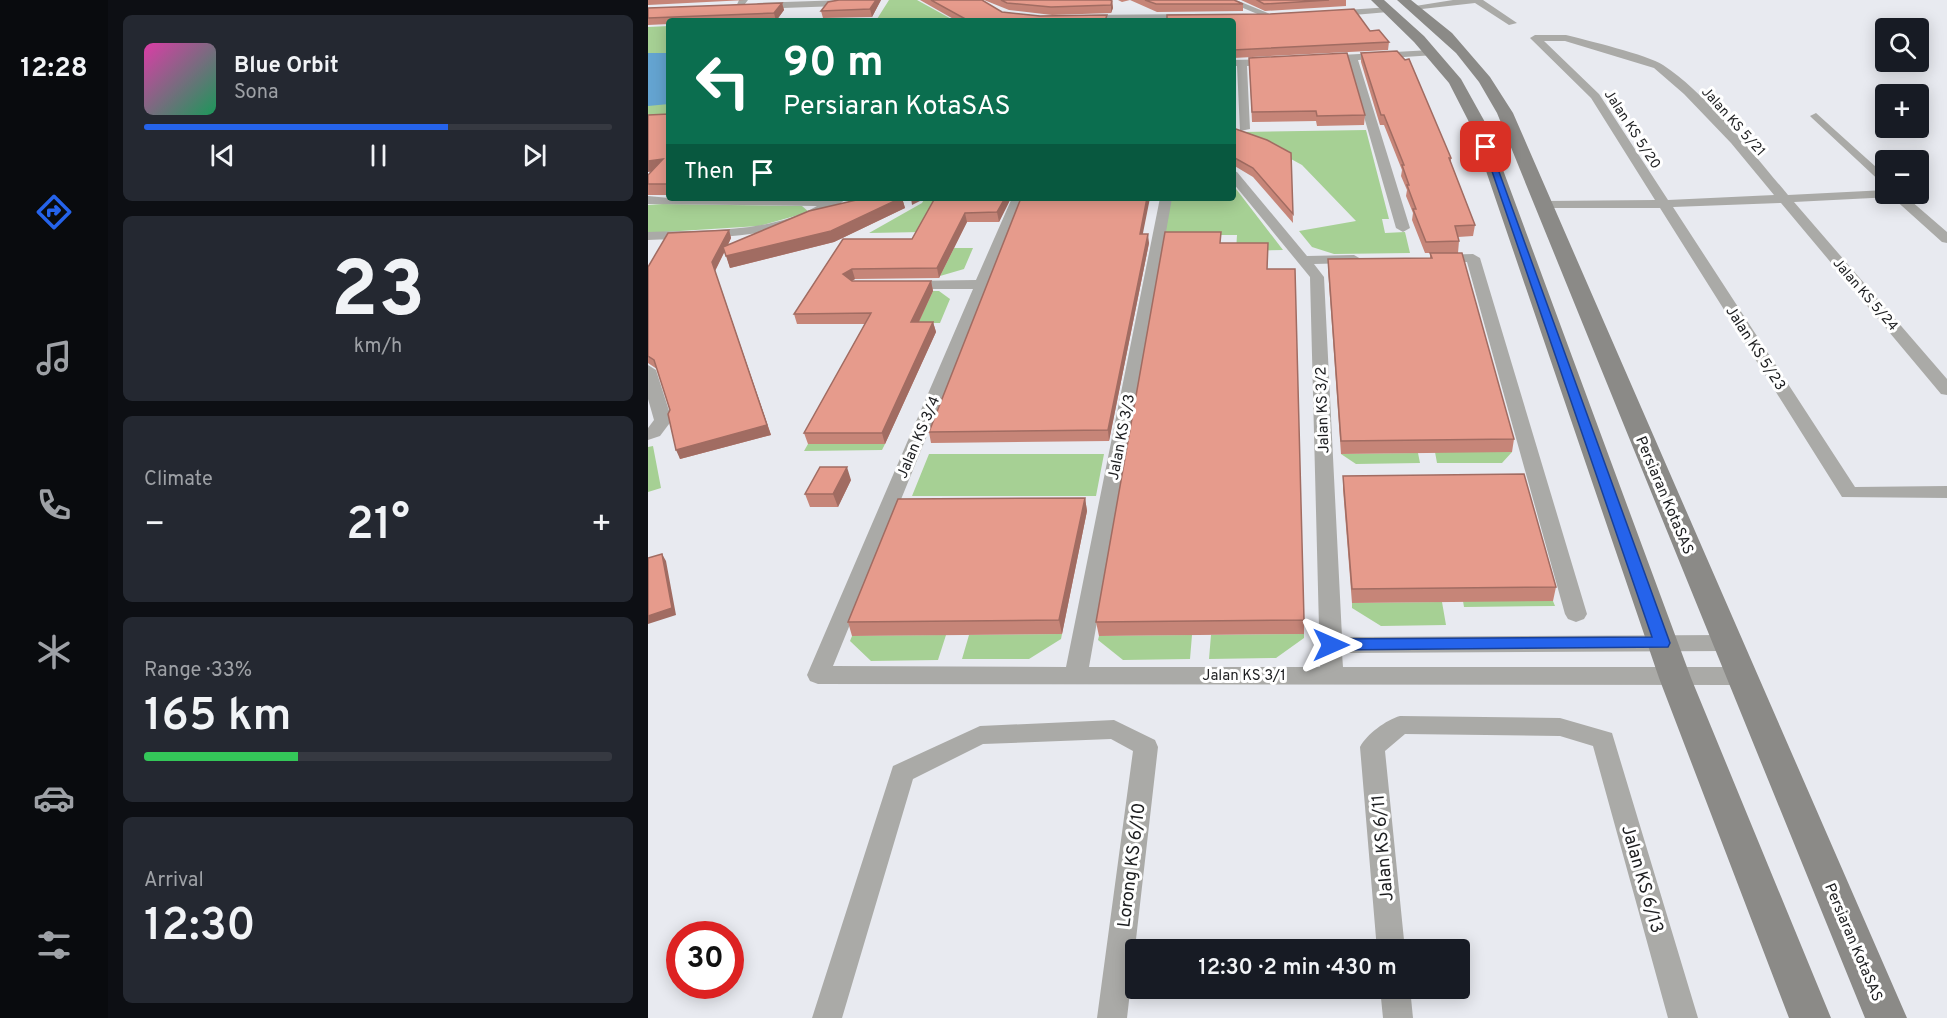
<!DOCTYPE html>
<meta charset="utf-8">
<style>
:root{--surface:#171b24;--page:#242831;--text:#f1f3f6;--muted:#9ea1a6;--line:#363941;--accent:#2563eb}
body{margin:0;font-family:Overpass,sans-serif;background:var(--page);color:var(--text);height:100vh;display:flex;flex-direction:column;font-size:22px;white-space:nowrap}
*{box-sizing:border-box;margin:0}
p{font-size:20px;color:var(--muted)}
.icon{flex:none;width:33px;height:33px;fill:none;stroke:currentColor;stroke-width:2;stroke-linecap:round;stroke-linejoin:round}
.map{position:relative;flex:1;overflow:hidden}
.side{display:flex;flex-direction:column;gap:15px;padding:15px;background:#0d0f14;width:540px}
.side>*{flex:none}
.top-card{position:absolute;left:18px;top:18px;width:570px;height:183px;border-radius:6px;box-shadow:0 3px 15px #0003;background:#0b6e4f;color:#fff;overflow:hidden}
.tools{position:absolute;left:1227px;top:18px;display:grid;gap:12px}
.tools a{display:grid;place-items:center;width:54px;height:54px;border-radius:6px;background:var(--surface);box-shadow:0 3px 15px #0003;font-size:30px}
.speed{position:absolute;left:18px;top:921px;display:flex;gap:12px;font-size:30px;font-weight:700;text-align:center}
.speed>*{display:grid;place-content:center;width:78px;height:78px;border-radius:50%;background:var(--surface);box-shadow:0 3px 15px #0003;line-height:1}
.speed .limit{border:9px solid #d22;background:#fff;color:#111}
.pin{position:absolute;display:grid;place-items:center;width:51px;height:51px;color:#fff;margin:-26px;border-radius:12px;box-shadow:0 3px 9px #0006}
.me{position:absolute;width:66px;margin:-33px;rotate:90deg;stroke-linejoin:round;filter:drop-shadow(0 0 4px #0008)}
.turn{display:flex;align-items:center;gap:21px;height:126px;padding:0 18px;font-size:27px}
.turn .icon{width:78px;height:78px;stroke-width:2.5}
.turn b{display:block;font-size:42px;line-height:51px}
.then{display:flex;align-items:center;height:57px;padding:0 18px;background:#0003;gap:12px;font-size:22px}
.big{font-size:45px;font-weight:600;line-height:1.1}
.side .card{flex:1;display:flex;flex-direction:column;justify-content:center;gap:9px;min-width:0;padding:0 21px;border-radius:9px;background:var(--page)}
.side .dial{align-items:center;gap:0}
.dial b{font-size:78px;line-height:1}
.song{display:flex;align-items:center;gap:18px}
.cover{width:72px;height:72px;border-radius:9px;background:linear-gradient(135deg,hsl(320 70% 55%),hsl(150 70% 35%))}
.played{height:6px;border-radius:3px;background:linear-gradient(90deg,var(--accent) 65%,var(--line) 65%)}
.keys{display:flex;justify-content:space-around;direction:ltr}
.heat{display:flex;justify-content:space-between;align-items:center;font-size:33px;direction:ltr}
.charge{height:9px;border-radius:4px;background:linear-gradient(90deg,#34c759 33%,var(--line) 0)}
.trip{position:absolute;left:477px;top:939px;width:345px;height:60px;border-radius:6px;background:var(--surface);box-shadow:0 3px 15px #0003;font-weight:600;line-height:60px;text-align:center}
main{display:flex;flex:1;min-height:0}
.menu{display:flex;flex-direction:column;width:108px;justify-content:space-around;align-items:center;background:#090b0e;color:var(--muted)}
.menu .icon{width:42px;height:42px}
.menu .selected{color:var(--accent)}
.menu b{font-size:27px;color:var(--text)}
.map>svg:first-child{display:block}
.green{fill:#a6d094}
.water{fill:#64a4d1}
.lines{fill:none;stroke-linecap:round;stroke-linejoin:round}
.street{fill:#aaaaa7;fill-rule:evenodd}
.secondary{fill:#8b8a87;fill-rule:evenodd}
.wall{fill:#c68578}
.shaded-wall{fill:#a16c62}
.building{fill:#e69b8c;stroke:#a16c62;stroke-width:1.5}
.route{fill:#2563eb;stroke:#184099;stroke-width:1.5}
.labels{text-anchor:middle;stroke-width:6;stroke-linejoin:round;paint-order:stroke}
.far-street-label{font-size:14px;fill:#1d1e20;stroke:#fff}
.street-label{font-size:15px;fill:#1d1e20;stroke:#fff}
.near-street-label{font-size:18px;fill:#1d1e20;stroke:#fff}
</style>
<main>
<nav class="menu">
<b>12:28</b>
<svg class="icon selected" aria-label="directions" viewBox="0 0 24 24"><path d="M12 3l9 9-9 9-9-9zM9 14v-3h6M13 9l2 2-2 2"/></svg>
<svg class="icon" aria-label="music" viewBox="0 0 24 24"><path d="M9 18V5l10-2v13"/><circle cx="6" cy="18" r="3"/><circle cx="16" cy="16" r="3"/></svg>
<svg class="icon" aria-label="phone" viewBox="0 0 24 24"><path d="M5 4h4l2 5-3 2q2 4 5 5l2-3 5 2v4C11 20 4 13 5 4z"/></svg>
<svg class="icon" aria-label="climate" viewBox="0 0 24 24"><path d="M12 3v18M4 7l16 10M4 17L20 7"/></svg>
<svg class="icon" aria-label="car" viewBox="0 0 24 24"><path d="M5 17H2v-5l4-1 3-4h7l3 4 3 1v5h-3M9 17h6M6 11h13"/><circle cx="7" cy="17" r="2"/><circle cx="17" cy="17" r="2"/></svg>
<svg class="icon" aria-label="filters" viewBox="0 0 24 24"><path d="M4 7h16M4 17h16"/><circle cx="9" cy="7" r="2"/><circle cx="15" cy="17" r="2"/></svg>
</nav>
<section class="side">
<div class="card">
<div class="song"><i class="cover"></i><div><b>Blue Orbit</b><p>Sona</p></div></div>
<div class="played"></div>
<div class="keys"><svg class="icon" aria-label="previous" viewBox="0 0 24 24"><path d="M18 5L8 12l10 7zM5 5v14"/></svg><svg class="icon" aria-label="pause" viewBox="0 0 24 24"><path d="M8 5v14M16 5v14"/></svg><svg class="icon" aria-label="next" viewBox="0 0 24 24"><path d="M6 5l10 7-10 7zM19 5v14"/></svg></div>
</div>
<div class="card dial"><b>23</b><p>km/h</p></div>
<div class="card"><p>Climate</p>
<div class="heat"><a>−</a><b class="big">21°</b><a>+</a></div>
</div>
<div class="card"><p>Range · 33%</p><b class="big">165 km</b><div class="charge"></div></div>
<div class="card"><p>Arrival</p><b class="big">12:30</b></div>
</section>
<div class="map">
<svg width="1299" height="1018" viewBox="0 0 1299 1018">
<rect width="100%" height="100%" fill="#e8eaf0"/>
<path class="green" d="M241 0H269L307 21H168L229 19Z
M21 26V120L0 121V27Z
M718 130 741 219H734L737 233 757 232 762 253 686 254 664 247 651 231 708 221 654 165 594 132Z
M585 185 635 250 588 251 589 235H516L523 198H585Z
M277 198H292L274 232 221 233 274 203Z
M14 204 154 206 161 212 111 226 0 233V205Z
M306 248H325L316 269 292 276Z
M285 291H291L302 299 292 323H270Z
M160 444H237L234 450 156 451Z
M5 446 13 488 0 492V447Z
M787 452H864L854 463H789Z
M770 453 772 463 708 464 693 454Z
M281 454H456L448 496H264Z
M815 601H905L907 606 816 607Z
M794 602 798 625 733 626 704 608V603Z
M414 634 413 639 381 659H314L321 635Z
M656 634V638L628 658 561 659 563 635Z
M298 635 290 660 223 661 202 641 204 636Z
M544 635 542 659 475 660 450 640 451 636Z"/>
<path class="water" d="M0 53H21V104L0 106Z"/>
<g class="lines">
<path class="street" d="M91 0H100L93 9H87Z
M197 0 191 6 110 9 106 6 110 3Z
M576 0H588L627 16 619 18Z
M805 0H835L869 23 861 25 827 3 765 10 761 7Z
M743 7 744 9 740 12 683 17 678 14 683 11Z
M434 15 546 14 551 17 546 20H431V16Z
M918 35C938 40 1000 55 1015 65 1058 93 1106 155 1140 195L1238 190V194H1255L1299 232V243L1294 242 1244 197 1146 202 1299 379V395L1293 394 1133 203 1025 207 1207 487 1299 486V498L1194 497 1012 208H892L890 205 897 201 1007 200 943 98 882 38 887 35ZM896 41H917L1006 68 1036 94 1083 143 1126 195 1020 200 951 94Z
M783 50 788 53 787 55 710 60 762 228 755 232 748 228 700 61 675 62 670 59 675 56Z
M628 59 633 62 632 64 599 66 602 129 592 131 589 66H585V60Z
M1168 113 1238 176V187L1164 118 1162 116Z
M585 171 589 172 659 256 706 255 713 259 706 263 666 264 676 277 694 637 1079 635 1087 637 1090 643 1087 649 1079 651 694 653 695 667H1093L1101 670 1105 676 1101 682 1093 685 170 684 162 681 159 675 325 289H258L251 285 258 281 328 280 364 198H376L185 666 418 667 512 198H524L441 667H672L662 277 585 183Z
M0 196 21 198H198C162 239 52 238 0 240V232C55 230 119 234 169 206L0 204Z
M825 254 832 258 939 614 936 619 928 622 920 619 917 614 819 262 790 263 783 259 790 255Z
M0 365 8 370 24 420 12 436 0 440V428L6 420 0 399Z
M752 716 912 718 964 733 1050 1018H1020L945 746 912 736 757 734 737 751 757 950H729L712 747C719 734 738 720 752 716Z
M466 720 507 740 510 747 479 1018H449L485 751 463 739 335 744 265 779 194 1018H164L245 766 332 726Z
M732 988H762L765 1018H735Z"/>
<path class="secondary" d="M723 0H736L776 36 813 79 838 124 1043 678 1183 1018H1141L1011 678 822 124 801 83 766 42Z
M749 0H763L804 33 842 77 865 113 1259 1018H1217L849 113 831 82 808 53Z"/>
</g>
<path class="wall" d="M0 0H98L0 5Z
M233 0 224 17 175 18 173 11 191 1Z
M272 0H334L354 12 392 16 459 15V21H309Z
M336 0H462L464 1 465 8 463 13 404 15 361 10Z
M470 0H586L595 4V11L509 12 482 0 474 2Z
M593 0H698V6L617 11Z
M134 3 136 10 128 21H21V24L0 25V8Z
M585 21 722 31 741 42 740 50 585 58Z
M713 53 803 158V163L827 225 825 236 810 237 811 241 810 253H777L764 220 765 213 758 196 759 190 753 176 754 170 736 125H732L713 62Z
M601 58 717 115 716 125 669 126 668 121 604 122Z
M585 60H587L588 122H585Z
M21 114V195H0V175L3 171Z
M585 128 643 153 645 223 605 177 585 165Z
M217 198H254L257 208 186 242 82 268 77 251 67 271 123 435 32 459 22 410 9 369 0 363V267L81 230 83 238 80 245Z
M287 198H363L351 222H319L291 278 207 279 204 281H283L285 291 271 322H285L288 332 237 444H160L156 433 217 324H149L146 314 195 239H264Z
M495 234 501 243 461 441 283 443 281 432Z
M574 243 620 255 619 269 656 620V634L451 636 448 622Z
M782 253 866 439 864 452 693 454 680 270V259L782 258Z
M695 476 908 587 905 601 704 603 695 489Z
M203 480 190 507H162L157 494Z
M437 498 439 511 414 634 204 636 200 622Z"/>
<path class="shaded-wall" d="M228 0H233L224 17 222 9Z
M464 1 465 8 463 13V5Z
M134 3 136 10 128 21 126 13Z
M15 159 19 170 0 172V161Z
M253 198H254L257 208 186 242 82 268 78 256Z
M263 198H278L264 205Z
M357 198H363L351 222 349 212Z
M499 198H502L493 243 492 234Z
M317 213 319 222 291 278 289 268Z
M81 230 83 238 67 271 123 435 32 459 28 450 64 262Z
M500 234 501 243 461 441 460 430Z
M204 269 207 279 198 284 195 274Z
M283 281 285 291 266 332 263 322Z
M285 322 288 332 237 444 234 433Z
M199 467 203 480 190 507 185 494Z
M437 498 439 511 414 634 411 620Z
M14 554 18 561 28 615 0 624V616Z"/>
<path class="building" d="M191 0H228L222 9 173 11 180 2Z
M283 0H334L354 12 392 16 459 15 457 21H321Z
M353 0H462L464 1 463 5 403 7 359 3Z
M497 0H586L595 4H508Z
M609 0H681L616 4Z
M134 3 126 13 0 18V8Z
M706 9 722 31 731 30 741 42 585 50V21H519V15L622 14Z
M749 51 757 60 761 59 803 158H801L827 225 807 226 811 241 778 242 765 209H768L759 185H761L754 165H756L736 115H733L713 53Z
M699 53 717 115 669 116 668 111 604 112 601 58Z
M585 60H587V113L585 114Z
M21 114V184H0V175L15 159 0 161V115Z
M585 128 619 140 643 153 645 214 605 168 585 157Z
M217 198H253L183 231 78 256 75 247 161 211Z
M287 198H357L349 212 317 213 289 268 204 269 195 274 204 281H283L263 322H285L234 433H156L223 313 146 314 195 239H264Z
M373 198H499L492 234H500L460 430 281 432Z
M81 230 64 262 119 425 28 450 20 414 22 410 6 360 0 356V267L20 233Z
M517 232H573L572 243H620L619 269H647L656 620 448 622Z
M782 253H814L866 439 693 441 680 259 784 258Z
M172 467H199L185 494H157Z
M876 474 908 587 704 589 695 476Z
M437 498 411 620 200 622 250 499Z
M14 554 24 608 0 616V558Z"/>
<path class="route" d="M835 145 842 147 1022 643 1020 647 683 650 675 645 683 639 1004 637Z"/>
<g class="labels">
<g class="far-street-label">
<text transform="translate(1086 121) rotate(48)" y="5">Jalan KS 5/21</text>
<text transform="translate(985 129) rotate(57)" y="5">Jalan KS 5/20</text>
<text transform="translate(1218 294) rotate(49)" y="5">Jalan KS 5/24</text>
</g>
<g class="street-label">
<text transform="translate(1108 348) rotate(57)" y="5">Jalan KS 5/23</text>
<text transform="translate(674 410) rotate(-92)" y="5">Jalan KS 3/2</text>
<text transform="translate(270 437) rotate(-67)" y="5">Jalan KS 3/4</text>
<text transform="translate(473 437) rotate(-79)" y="5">Jalan KS 3/3</text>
<text transform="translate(1017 495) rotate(67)" y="5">Persiaran KotaSAS</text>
<text x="596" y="680">Jalan KS 3/1</text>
<text transform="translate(1206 942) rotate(67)" y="5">Persiaran KotaSAS</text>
</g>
<g class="near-street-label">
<text transform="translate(734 848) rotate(-95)" y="6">Jalan KS 6/11</text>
<text transform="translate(483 865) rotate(-83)" y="6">Lorong KS 6/10</text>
<text transform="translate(995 879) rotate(74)" y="6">Jalan KS 6/13</text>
</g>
</g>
</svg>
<div class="tools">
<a><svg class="icon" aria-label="search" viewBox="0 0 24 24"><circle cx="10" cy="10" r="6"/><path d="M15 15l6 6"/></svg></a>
<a>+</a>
<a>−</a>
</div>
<div class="speed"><div class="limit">30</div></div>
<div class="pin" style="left:838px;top:147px;background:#d93025"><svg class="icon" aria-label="arrive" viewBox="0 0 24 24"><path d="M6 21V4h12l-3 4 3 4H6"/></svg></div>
<svg class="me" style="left:683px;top:645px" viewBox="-20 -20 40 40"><path d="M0-17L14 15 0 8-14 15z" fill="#2563eb" stroke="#fff" stroke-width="4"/></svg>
<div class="trip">12:30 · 2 min · 430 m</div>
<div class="top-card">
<div class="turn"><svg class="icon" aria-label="left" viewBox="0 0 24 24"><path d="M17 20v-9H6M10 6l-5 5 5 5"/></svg><div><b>90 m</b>Persiaran KotaSAS</div></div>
<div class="then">Then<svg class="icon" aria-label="arrive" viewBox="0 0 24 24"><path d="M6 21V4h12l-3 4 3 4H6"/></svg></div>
</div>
</div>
</main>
